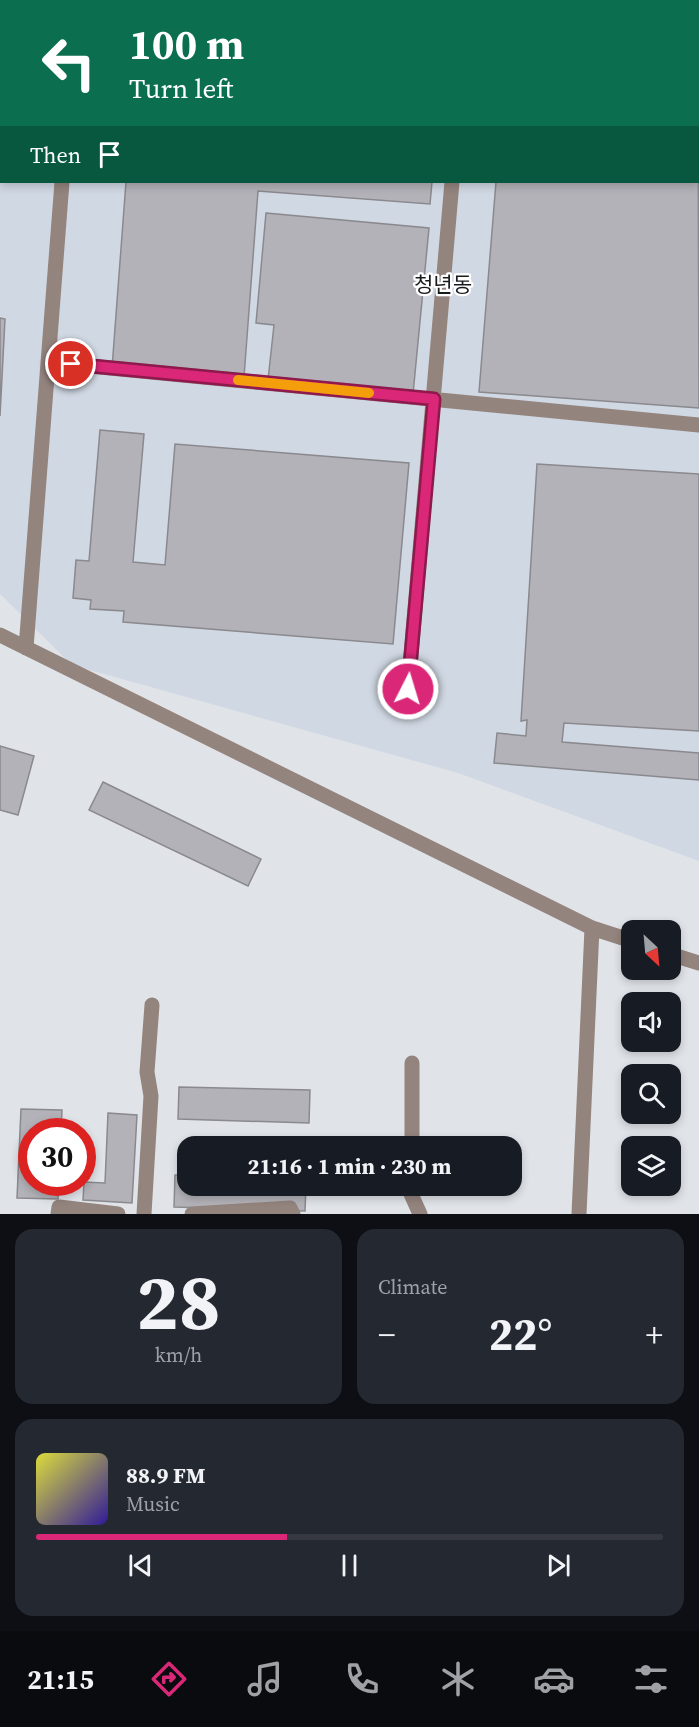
<!DOCTYPE html>
<meta charset="utf-8">
<style>
:root{--surface:#171b24;--page:#242831;--text:#f1f3f6;--muted:#9ea1a6;--line:#363941;--accent:#db2777}
body{margin:0;font-family:"Source Serif 4","Noto Sans KR",serif;background:var(--page);color:var(--text);height:100vh;display:flex;flex-direction:column;font-size:22px;white-space:nowrap}
*{box-sizing:border-box;margin:0}
p{font-size:20px;color:var(--muted)}
.icon{flex:none;width:33px;height:33px;fill:none;stroke:currentColor;stroke-width:2;stroke-linecap:round;stroke-linejoin:round}
.map{position:relative;height:1214px;overflow:hidden}
.sheet{display:flex;flex-direction:column;gap:15px;padding:15px;background:#0d0f14;flex:1}
.sheet>*{flex:none}
.guide{position:absolute;left:0px;top:0px;width:699px;height:183px;box-shadow:0 3px 9px #0003;background:#0b6e4f;color:#fff;overflow:hidden}
.needle{width:39px;rotate:154deg}
.tools{position:absolute;left:621px;top:920px;display:grid;gap:12px}
.tools a{display:grid;place-items:center;width:60px;height:60px;border-radius:12px;background:var(--surface);box-shadow:0 3px 9px #0003;font-size:30px}
.speed{position:absolute;left:18px;top:1118px;display:flex;gap:12px;font-size:30px;font-weight:700;text-align:center}
.speed>*{display:grid;place-content:center;width:78px;height:78px;border-radius:50%;background:var(--surface);box-shadow:0 3px 9px #0003;line-height:1}
.speed .limit{border:9px solid #d22;background:#fff;color:#111}
.pin{position:absolute;display:grid;place-items:center;width:51px;height:51px;color:#fff;margin:-26px;border:3px solid #fff;border-radius:50%;box-shadow:0 2px 6px #0007}
.me{position:absolute;width:66px;margin:-33px;rotate:5deg;stroke-linejoin:round;filter:drop-shadow(0 0 4px #0008)}
.turn{display:flex;align-items:center;gap:21px;height:126px;padding:0 30px;font-size:27px}
.turn .icon{width:78px;height:78px;stroke-width:2.5}
.turn b{display:block;font-size:42px;line-height:51px}
.then{display:flex;align-items:center;height:57px;padding:0 30px;background:#0003;gap:12px;font-size:22px}
.big{font-size:45px;font-weight:700;line-height:1.1}
.sheet .tile{flex:1;display:flex;flex-direction:column;justify-content:center;gap:9px;min-width:0;padding:0 21px;border-radius:18px;background:var(--page)}
.sheet .dial{align-items:center;gap:0}
.dial b{font-size:78px;line-height:1}
.song{display:flex;align-items:center;gap:18px}
.cover{width:72px;height:72px;border-radius:9px;background:linear-gradient(135deg,hsl(60 70% 55%),hsl(250 70% 35%))}
.played{height:6px;border-radius:3px;background:linear-gradient(90deg,var(--accent) 40%,var(--line) 40%)}
.keys{display:flex;justify-content:space-around;direction:ltr}
.heat{display:flex;justify-content:space-between;align-items:center;font-size:33px;direction:ltr}
.sheet .tiles{flex:1;display:grid;gap:15px;grid-template-columns:1fr 1fr}
.tile:last-child{grid-column:span 2}
.trip{position:absolute;left:177px;top:1136px;width:345px;height:60px;border-radius:18px;background:var(--surface);box-shadow:0 3px 9px #0003;font-weight:700;line-height:60px;text-align:center}
.menu{display:flex;height:96px;justify-content:space-around;align-items:center;background:#090b0e;color:var(--muted)}
.menu .icon{width:42px;height:42px}
.menu .selected{color:var(--accent)}
.menu b{font-size:27px;color:var(--text)}
.map>svg:first-child{display:block}
.built{fill:#d0d8e3;fill-rule:evenodd}
.building{fill:#b3b2b8;stroke:#8a898e;stroke-width:1.5}
.lines{fill:none;stroke-linecap:round;stroke-linejoin:round}
.minor{stroke:#94847e;stroke-width:15}
.route-casing{stroke:#8e194d;stroke-width:15}
.route{stroke:#db2777;stroke-width:10}
.slow{stroke:#f59e0b;stroke-width:10}
.labels{text-anchor:middle;stroke-width:4.5;stroke-linejoin:round;paint-order:stroke}
.quarter-label{font-size:21px;fill:#191a1c;stroke:#fff}
</style>
<div class="map">
<svg width="699" height="1214" viewBox="0 0 699 1214">
<rect width="100%" height="100%" fill="#e0e4e9"/>
<path class="built" d="M0 0H699V861L458 773 72 665 0 594ZM2 2H698V182H2Z"/>
<path class="building" d="M698 112 699 408 479 392 496 182H698Z
M126 182H432L430 204 258 191 244 377 112 368Z
M266 213 429 228 413 394 268 380 274 325 256 323Z
M0 318 5 319 0 416Z
M100 430 144 434 133 562 165 565 175 444 409 463 393 644 123 622 124 611 90 609 91 600 73 598 76 560 89 561Z
M537 464 699 474V731L564 723 562 742 699 753V780L494 763 497 733 526 736 527 720 521 721Z
M0 746 34 756 18 815 0 810Z
M103 782 261 859 248 886 89 810Z
M179 1087 310 1090 309 1123 178 1119Z
M21 1109 62 1110 61 1131H32V1182H59L58 1199 17 1198Z
M108 1113 137 1115 132 1203 83 1200 84 1182 105 1183Z
M175 1175H188V1185H306L305 1211 174 1207Z"/>
<g class="lines">
<path class="minor" d="M76 2V0
M466 2V0
M698 73H699
M48 362 699 425
M0 635 592 928
M26 648 62 182
M408 689 452 182
M670 954 699 963
M412 1146V1063
M411 1185V1194L420 1214
M58 1214 59 1207 118 1214
M144 1214 151 1096 147 1072 152 1005
M192 1214 290 1208 293 1214
M579 1214 592 928 632 941"/>
</g>
<g class="lines">
<defs>
<path id="route" d="M71 364 434 399 408 689"/>
</defs>
<use href="#route" class="route-casing"/>
<use href="#route" class="route"/>
<path class="slow" d="M238 380 369 393"/>
</g>
<g class="labels">
<g class="quarter-label">
<text x="443" y="292">청년동</text>
</g>
</g>
</svg>
<div class="tools">
<a><svg class="needle" viewBox="-14 -14 28 28"><path d="M0-13l5 13h-10z" fill="#e53935"/><path d="M0 13l5-13h-10z" fill="#9ea1a6"/></svg></a>
<a><svg class="icon" aria-label="sound" viewBox="0 0 24 24"><path d="M4 9h4l5-4v14l-5-4H4zM17 9q2 3 0 6"/></svg></a>
<a><svg class="icon" aria-label="search" viewBox="0 0 24 24"><circle cx="10" cy="10" r="6"/><path d="M15 15l6 6"/></svg></a>
<a><svg class="icon" aria-label="layers" viewBox="0 0 24 24"><path d="M12 4l9 5-9 5-9-5zM3 14l9 5 9-5"/></svg></a>
</div>
<div class="speed"><div class="limit">30</div></div>
<div class="pin" style="left:71px;top:364px;background:#d93025"><svg class="icon" aria-label="arrive" viewBox="0 0 24 24"><path d="M6 21V4h12l-3 4 3 4H6"/></svg></div>
<svg class="me" style="left:408px;top:689px" viewBox="-20 -20 40 40"><circle r="17" fill="#db2777" stroke="#fff" stroke-width="3"/><path d="M0-11L8 9 0 5-8 9z" fill="#fff"/></svg>
<div class="trip">21:16 · 1 min · 230 m</div>
<div class="guide">
<div class="turn"><svg class="icon" aria-label="left" viewBox="0 0 24 24"><path d="M17 20v-9H6M10 6l-5 5 5 5"/></svg><div><b>100 m</b>Turn left</div></div>
<div class="then">Then<svg class="icon" aria-label="arrive" viewBox="0 0 24 24"><path d="M6 21V4h12l-3 4 3 4H6"/></svg></div>
</div>
</div>
<section class="sheet">
<div class="tiles">
<div class="tile dial"><b>28</b><p>km/h</p></div>
<div class="tile"><p>Climate</p>
<div class="heat"><a>−</a><b class="big">22°</b><a>+</a></div>
</div>
<div class="tile">
<div class="song"><i class="cover"></i><div><b>88.9 FM</b><p>Music</p></div></div>
<div class="played"></div>
<div class="keys"><svg class="icon" aria-label="previous" viewBox="0 0 24 24"><path d="M18 5L8 12l10 7zM5 5v14"/></svg><svg class="icon" aria-label="pause" viewBox="0 0 24 24"><path d="M8 5v14M16 5v14"/></svg><svg class="icon" aria-label="next" viewBox="0 0 24 24"><path d="M6 5l10 7-10 7zM19 5v14"/></svg></div>
</div>
</div>
</section>
<nav class="menu">
<b>21:15</b>
<svg class="icon selected" aria-label="directions" viewBox="0 0 24 24"><path d="M12 3l9 9-9 9-9-9zM9 14v-3h6M13 9l2 2-2 2"/></svg>
<svg class="icon" aria-label="music" viewBox="0 0 24 24"><path d="M9 18V5l10-2v13"/><circle cx="6" cy="18" r="3"/><circle cx="16" cy="16" r="3"/></svg>
<svg class="icon" aria-label="phone" viewBox="0 0 24 24"><path d="M5 4h4l2 5-3 2q2 4 5 5l2-3 5 2v4C11 20 4 13 5 4z"/></svg>
<svg class="icon" aria-label="climate" viewBox="0 0 24 24"><path d="M12 3v18M4 7l16 10M4 17L20 7"/></svg>
<svg class="icon" aria-label="car" viewBox="0 0 24 24"><path d="M5 17H2v-5l4-1 3-4h7l3 4 3 1v5h-3M9 17h6M6 11h13"/><circle cx="7" cy="17" r="2"/><circle cx="17" cy="17" r="2"/></svg>
<svg class="icon" aria-label="filters" viewBox="0 0 24 24"><path d="M4 7h16M4 17h16"/><circle cx="9" cy="7" r="2"/><circle cx="15" cy="17" r="2"/></svg>
</nav>
